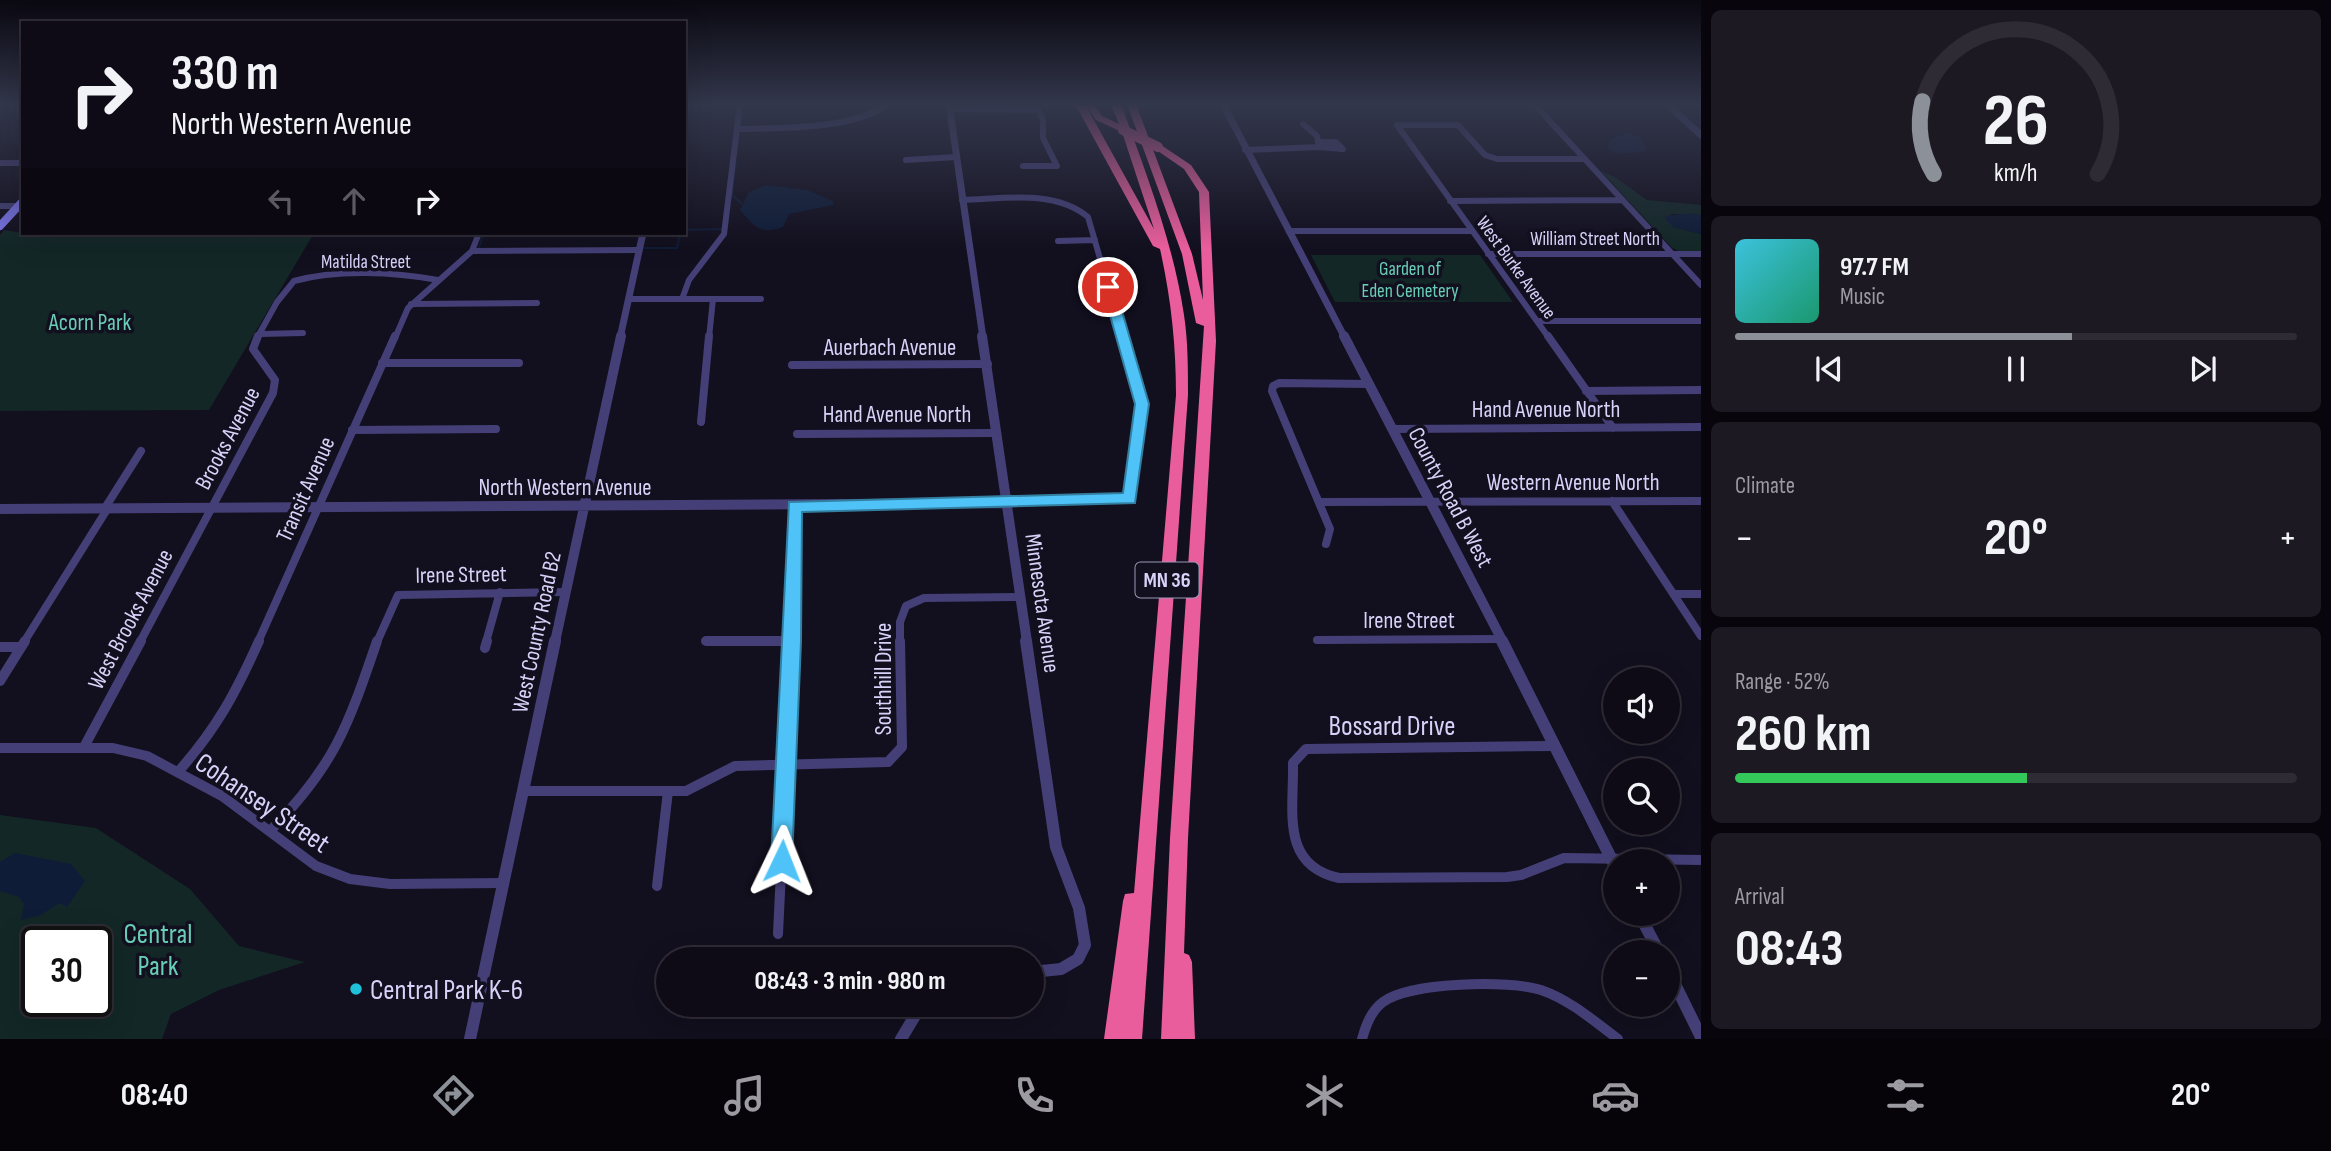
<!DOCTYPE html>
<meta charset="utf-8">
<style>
:root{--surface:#0e0b16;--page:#1c1923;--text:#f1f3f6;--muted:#9b9ba1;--line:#2e2b35;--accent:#8c9099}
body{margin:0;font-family:"Sofia Sans Condensed",sans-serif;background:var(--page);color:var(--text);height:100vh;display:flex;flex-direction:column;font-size:26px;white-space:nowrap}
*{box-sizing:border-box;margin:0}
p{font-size:23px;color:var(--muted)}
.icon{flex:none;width:38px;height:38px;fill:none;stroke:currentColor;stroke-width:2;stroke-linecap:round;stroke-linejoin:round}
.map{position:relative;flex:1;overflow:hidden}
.side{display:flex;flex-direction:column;gap:10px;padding:10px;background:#08060c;width:630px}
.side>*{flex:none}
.top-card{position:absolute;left:21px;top:21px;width:665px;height:214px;border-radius:0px;box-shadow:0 7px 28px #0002,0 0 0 2px var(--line);background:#0e0b16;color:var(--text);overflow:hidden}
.fabs{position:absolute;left:1603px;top:667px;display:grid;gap:14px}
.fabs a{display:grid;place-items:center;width:77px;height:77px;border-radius:50%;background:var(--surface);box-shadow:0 7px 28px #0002,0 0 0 2px var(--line);font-size:35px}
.speed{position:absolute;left:21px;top:926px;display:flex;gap:14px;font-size:35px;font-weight:700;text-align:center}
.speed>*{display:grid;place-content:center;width:91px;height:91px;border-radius:50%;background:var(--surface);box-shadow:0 7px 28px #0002,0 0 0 2px var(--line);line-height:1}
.speed .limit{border:4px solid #111;border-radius:10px;background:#fff;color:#111}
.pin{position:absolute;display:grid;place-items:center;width:60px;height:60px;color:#fff;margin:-30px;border:4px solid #fff;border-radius:50%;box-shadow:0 2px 7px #0007}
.me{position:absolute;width:77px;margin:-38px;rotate:2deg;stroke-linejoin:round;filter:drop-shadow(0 0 5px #0008)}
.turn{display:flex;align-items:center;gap:24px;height:147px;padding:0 35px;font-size:32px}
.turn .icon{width:91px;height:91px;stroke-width:2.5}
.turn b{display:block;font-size:49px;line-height:60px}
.lanes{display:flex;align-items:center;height:66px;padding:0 35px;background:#0003;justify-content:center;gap:35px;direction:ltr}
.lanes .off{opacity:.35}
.big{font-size:52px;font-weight:700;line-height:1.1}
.side .card{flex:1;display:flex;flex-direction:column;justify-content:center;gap:10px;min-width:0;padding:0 24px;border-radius:10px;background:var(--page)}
.side .dial{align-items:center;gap:0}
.dial svg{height:182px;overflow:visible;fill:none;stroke:var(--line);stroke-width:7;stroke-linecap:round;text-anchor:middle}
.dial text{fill:var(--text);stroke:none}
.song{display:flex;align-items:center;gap:21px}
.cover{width:84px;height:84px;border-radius:10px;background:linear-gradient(135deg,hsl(190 70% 55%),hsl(160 70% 35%))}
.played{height:7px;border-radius:4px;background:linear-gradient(90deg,var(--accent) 60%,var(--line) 60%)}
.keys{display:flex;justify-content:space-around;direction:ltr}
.heat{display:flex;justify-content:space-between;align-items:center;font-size:38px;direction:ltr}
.charge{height:10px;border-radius:5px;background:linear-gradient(90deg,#34c759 52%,var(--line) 0)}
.trip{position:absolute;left:656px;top:947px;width:388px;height:70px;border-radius:35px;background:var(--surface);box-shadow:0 7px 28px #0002,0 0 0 2px var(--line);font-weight:700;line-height:70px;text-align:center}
.dock{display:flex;height:112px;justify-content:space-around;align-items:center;background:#060409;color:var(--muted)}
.dock .icon{width:49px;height:49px}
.dock .current{color:var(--accent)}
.dock b{font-size:32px;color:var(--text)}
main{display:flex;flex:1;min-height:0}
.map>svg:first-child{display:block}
.green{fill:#132727;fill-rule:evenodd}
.water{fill:#0f1c37}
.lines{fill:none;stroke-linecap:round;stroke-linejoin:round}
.stream{stroke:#0f1c37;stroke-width:2}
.minor-far2{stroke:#444077;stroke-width:6}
.minor-far1{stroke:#444077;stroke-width:8}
.minor{stroke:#444077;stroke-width:10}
.tertiary-far2{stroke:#444077;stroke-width:7}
.tertiary-far1{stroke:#444077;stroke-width:10}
.tertiary{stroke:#444077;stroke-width:12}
.secondary{stroke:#7c76ec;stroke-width:8}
.motorway{fill:#e95d9c;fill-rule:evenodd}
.motorway-bridge{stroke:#e95d9c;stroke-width:10}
.route{fill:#4fc3f7;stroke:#337fa1;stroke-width:2}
.poi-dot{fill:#1ec1d9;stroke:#120f1e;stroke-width:2.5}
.labels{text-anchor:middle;stroke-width:7;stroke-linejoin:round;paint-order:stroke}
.far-street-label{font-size:19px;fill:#d8d2f9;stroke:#120f1e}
.far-park-label{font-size:19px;fill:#69ceb8;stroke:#120f1e}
.shield{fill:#120f1e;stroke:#9d98b7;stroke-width:2}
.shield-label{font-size:21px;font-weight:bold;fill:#d8d2f9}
.park-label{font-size:23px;fill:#69ceb8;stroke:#120f1e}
.street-label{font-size:23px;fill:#d8d2f9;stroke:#120f1e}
.near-street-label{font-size:28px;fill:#d8d2f9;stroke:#120f1e}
.near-park-label{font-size:28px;fill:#69ceb8;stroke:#120f1e}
.near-poi-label{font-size:28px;fill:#d8d2f9;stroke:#120f1e;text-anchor:start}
</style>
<main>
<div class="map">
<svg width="1701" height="1039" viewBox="0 0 1701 1039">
<rect width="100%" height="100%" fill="#120f1e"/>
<path class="green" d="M1601 171 1615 177 1647 200 1701 205V215L1671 214 1673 227 1701 234V252H1681L1672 248Z
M4 230 23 233H314L209 410 0 411V235Z
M1311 255H1480L1513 302H1335Z
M0 815 96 828 190 889 239 946 305 962 219 990 171 1014 162 1039H0ZM37 942H96V1001H37Z"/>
<path class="water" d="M1628 132 1641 138 1646 147 1645 151 1618 154 1607 148 1610 140Z
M766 185 807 190 833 201V205L789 214 783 227C759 235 755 227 740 210L749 192Z
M1691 213 1701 215V234L1673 227 1665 219V216Z
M15 853 71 864 85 881 67 907 59 903 41 915 21 920 24 904 19 897 0 891V862Z"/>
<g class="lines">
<path class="stream" d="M732 194 736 161
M732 195 742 204
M684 230 722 229
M479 248 484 233
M644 248H677L680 233"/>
<path class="minor-far2" d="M1534 104 1701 285
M949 109 1038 110 1043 120V138L1057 166H1023
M737 129C780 128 853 130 888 104
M1319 147 1343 149 1336 142H1320
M1245 150 1319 147 1317 136 1303 124
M906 160 956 157
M0 163H23
M962 200C1003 199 1054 189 1088 217L1123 338
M1450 201 1622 200
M0 206H18
M1289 231H1471
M1058 241 1095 240
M472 251 639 250
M1488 254H1701
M629 299H761
M682 299 689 280 724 234 740 104
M411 304 537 303
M1537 321H1701
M260 334 303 333
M257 338 277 302 294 281C337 269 394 272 438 280
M395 338 408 308 472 251 479 233
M709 338 713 299
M1549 338 1397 125H1458L1485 155 1497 159H1584"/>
<path class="minor-far1" d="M1548 336 1613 428
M382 363H519
M792 365 988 364
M1586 391 1701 390
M701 422 709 336
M1392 429 1701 427
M352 430 496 429
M797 434 996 433
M1612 501 1701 636
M1320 502 1701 501
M1007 503 1130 499 1142 404 1122 336
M105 508 141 451
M1326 544 1330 529 1272 391 1273 386 1279 383 1369 384
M1674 594H1701
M1317 640 1501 639
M706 641H792
M24 642 108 508
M140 642 273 393 275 380 253 349 258 336
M258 642 395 336
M377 642 398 595 566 592
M486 642 500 592
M792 642 795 506
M900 642V622L906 606 924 598 1021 597"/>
<path class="minor" d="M706 641H792
M0 647H21
M485 648 487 641
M0 681 25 641
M1555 746 1306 749 1293 763C1294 811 1280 865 1339 878L1507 877 1521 875 1564 858 1701 860
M84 747 141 641
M0 748H113L147 756 222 796 316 866 350 879 390 884 504 883
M178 772C217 728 235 694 259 641
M524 791H686L735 766 888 762 902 747 900 641
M270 831C335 765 348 726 377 641
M657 886 668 791
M778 934 792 641
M1362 1039C1366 1025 1371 1011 1383 1002 1409 982 1510 980 1541 990 1570 1000 1594 1021 1618 1039"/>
<path class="tertiary-far2" d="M949 104 983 338
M1223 104 1345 338
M1667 104 1701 135
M620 338 643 233"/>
<path class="tertiary-far1" d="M982 336 1027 642
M1344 336 1503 642
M0 509 1007 503
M555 642 621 336"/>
<path class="tertiary" d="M1026 641 1056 847 1079 908 1085 945 1078 959 1061 969 1032 972
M1502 641 1615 866
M1639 914 1659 952
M1668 970 1701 1037
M470 1039 555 641
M901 1039 922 1004"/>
<path class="secondary" d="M0 226 23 201"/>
<path class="motorway" d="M1075 104H1094L1102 116 1119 124 1111 104H1121C1146 173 1173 242 1184 315 1188 341 1188 368 1188 395L1142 1039H1104L1123 901 1125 894 1134 893 1176 395C1176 345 1171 298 1160 249L1153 246ZM1085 104 1096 120 1122 132 1154 229Z
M1127 104H1136L1192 254 1203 300 1199 192 1184 169 1155 149V145H1161L1191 165 1209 192 1216 341 1188 838 1184 953 1189 955 1192 962 1195 1039H1161L1170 838 1204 326 1196 323 1182 254Z"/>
<path class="motorway-bridge" d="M1123 130 1158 147"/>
</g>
<linearGradient id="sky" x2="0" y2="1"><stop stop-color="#0a0810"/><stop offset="0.42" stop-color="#33374c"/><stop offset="1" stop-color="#33374c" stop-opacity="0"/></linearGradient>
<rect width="1701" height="249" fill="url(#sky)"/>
<path class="route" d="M1108 283 1115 287 1149 404 1135 503 802 512 801 641 792 861 789 868 782 871 774 868 771 861 789 502 1123 493 1135 404 1102 287Z"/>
<circle class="poi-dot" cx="356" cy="989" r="7"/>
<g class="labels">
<g class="far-street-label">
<text x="1595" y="245">William Street North</text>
<text x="366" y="268">Matilda Street</text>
<text transform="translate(1517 267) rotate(54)" y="7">West Burke Avenue</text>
</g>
<g class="far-park-label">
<text x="1410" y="275">Garden of<tspan x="1410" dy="22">Eden Cemetery</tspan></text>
</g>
<rect class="shield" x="1135.5" y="562.5" width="63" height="35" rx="5"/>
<g class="shield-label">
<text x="1167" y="587">MN 36</text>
</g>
<g class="park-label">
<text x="90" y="330">Acorn Park</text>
</g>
<g class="street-label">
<text x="890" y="355">Auerbach Avenue</text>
<text x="1546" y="417">Hand Avenue North</text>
<text x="897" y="422">Hand Avenue North</text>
<text transform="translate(227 438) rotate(-62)" y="8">Brooks Avenue</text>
<text x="1573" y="490">Western Avenue North</text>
<text x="565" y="495">North Western Avenue</text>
<text transform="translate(305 489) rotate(-66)" y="8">Transit Avenue</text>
<text transform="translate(1451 497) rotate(62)" y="8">County Road B West</text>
<text transform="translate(461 574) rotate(-1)" y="8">Irene Street</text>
<text transform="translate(1043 603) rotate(82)" y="8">Minnesota Avenue</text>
<text transform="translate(130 619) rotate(-62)" y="8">West Brooks Avenue</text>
<text x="1409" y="628">Irene Street</text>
<text transform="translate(536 632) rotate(-78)" y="8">West County Road B2</text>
<text transform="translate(883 679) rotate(-90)" y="8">Southhill Drive</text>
</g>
<g class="near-street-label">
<text x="1392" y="735">Bossard Drive</text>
<text transform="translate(263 802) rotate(34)" y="10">Cohansey Street</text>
</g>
<g class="near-park-label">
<text x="158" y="943">Central<tspan x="158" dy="32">Park</tspan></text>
</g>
<g class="near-poi-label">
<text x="370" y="999">Central Park K-6</text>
</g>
</g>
</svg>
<div class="fabs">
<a><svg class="icon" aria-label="sound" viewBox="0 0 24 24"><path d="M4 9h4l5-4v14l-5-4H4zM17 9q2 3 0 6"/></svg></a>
<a><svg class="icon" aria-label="search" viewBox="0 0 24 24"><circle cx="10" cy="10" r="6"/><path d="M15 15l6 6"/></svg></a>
<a>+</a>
<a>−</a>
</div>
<div class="speed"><div class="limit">30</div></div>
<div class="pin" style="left:1108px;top:287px;background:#d93025"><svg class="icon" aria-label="arrive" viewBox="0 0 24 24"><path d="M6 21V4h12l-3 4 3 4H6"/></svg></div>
<svg class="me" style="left:782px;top:861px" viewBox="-20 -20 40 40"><path d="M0-17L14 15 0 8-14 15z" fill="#4fc3f7" stroke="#fff" stroke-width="4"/></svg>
<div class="trip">08:43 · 3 min · 980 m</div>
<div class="top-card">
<div class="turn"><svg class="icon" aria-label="right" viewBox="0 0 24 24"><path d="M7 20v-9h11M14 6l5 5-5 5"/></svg><div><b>330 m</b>North Western Avenue</div></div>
<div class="lanes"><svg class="icon off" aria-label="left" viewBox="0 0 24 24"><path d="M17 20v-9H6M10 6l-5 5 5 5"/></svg><svg class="icon off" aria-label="ahead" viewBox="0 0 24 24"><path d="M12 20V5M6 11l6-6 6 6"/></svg><svg class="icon" aria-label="right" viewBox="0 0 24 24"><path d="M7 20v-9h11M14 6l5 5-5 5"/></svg></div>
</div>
</div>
<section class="side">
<div class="card dial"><svg viewBox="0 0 100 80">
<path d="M14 69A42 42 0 1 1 86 69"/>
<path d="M14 69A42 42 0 0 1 9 37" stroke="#8c9099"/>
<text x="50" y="56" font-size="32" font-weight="700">26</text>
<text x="50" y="72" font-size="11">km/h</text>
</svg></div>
<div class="card">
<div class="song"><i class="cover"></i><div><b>97.7 FM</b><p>Music</p></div></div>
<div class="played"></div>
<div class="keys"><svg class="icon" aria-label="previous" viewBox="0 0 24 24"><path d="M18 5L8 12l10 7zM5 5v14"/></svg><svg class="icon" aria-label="pause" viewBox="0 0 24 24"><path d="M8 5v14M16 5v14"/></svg><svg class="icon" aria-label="next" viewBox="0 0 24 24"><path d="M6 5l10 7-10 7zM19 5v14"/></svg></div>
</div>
<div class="card"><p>Climate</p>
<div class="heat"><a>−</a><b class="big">20°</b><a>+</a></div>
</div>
<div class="card"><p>Range · 52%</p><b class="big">260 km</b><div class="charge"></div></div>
<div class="card"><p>Arrival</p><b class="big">08:43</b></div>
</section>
</main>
<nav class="dock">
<b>08:40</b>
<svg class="icon current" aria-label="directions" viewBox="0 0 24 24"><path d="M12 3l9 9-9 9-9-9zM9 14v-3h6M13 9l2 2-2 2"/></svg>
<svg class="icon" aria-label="music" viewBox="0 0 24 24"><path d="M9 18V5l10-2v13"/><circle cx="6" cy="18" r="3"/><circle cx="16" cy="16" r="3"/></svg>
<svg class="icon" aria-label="phone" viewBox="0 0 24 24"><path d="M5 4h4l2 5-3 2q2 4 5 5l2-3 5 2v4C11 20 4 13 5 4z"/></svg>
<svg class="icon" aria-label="climate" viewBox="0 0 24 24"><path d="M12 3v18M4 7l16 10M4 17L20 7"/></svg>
<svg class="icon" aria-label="car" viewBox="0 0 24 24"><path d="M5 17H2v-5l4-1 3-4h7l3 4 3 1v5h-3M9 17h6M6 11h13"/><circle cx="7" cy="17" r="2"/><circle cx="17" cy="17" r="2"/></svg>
<svg class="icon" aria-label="filters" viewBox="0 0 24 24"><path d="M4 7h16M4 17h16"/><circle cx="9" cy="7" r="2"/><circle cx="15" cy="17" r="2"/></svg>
<b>20°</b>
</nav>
